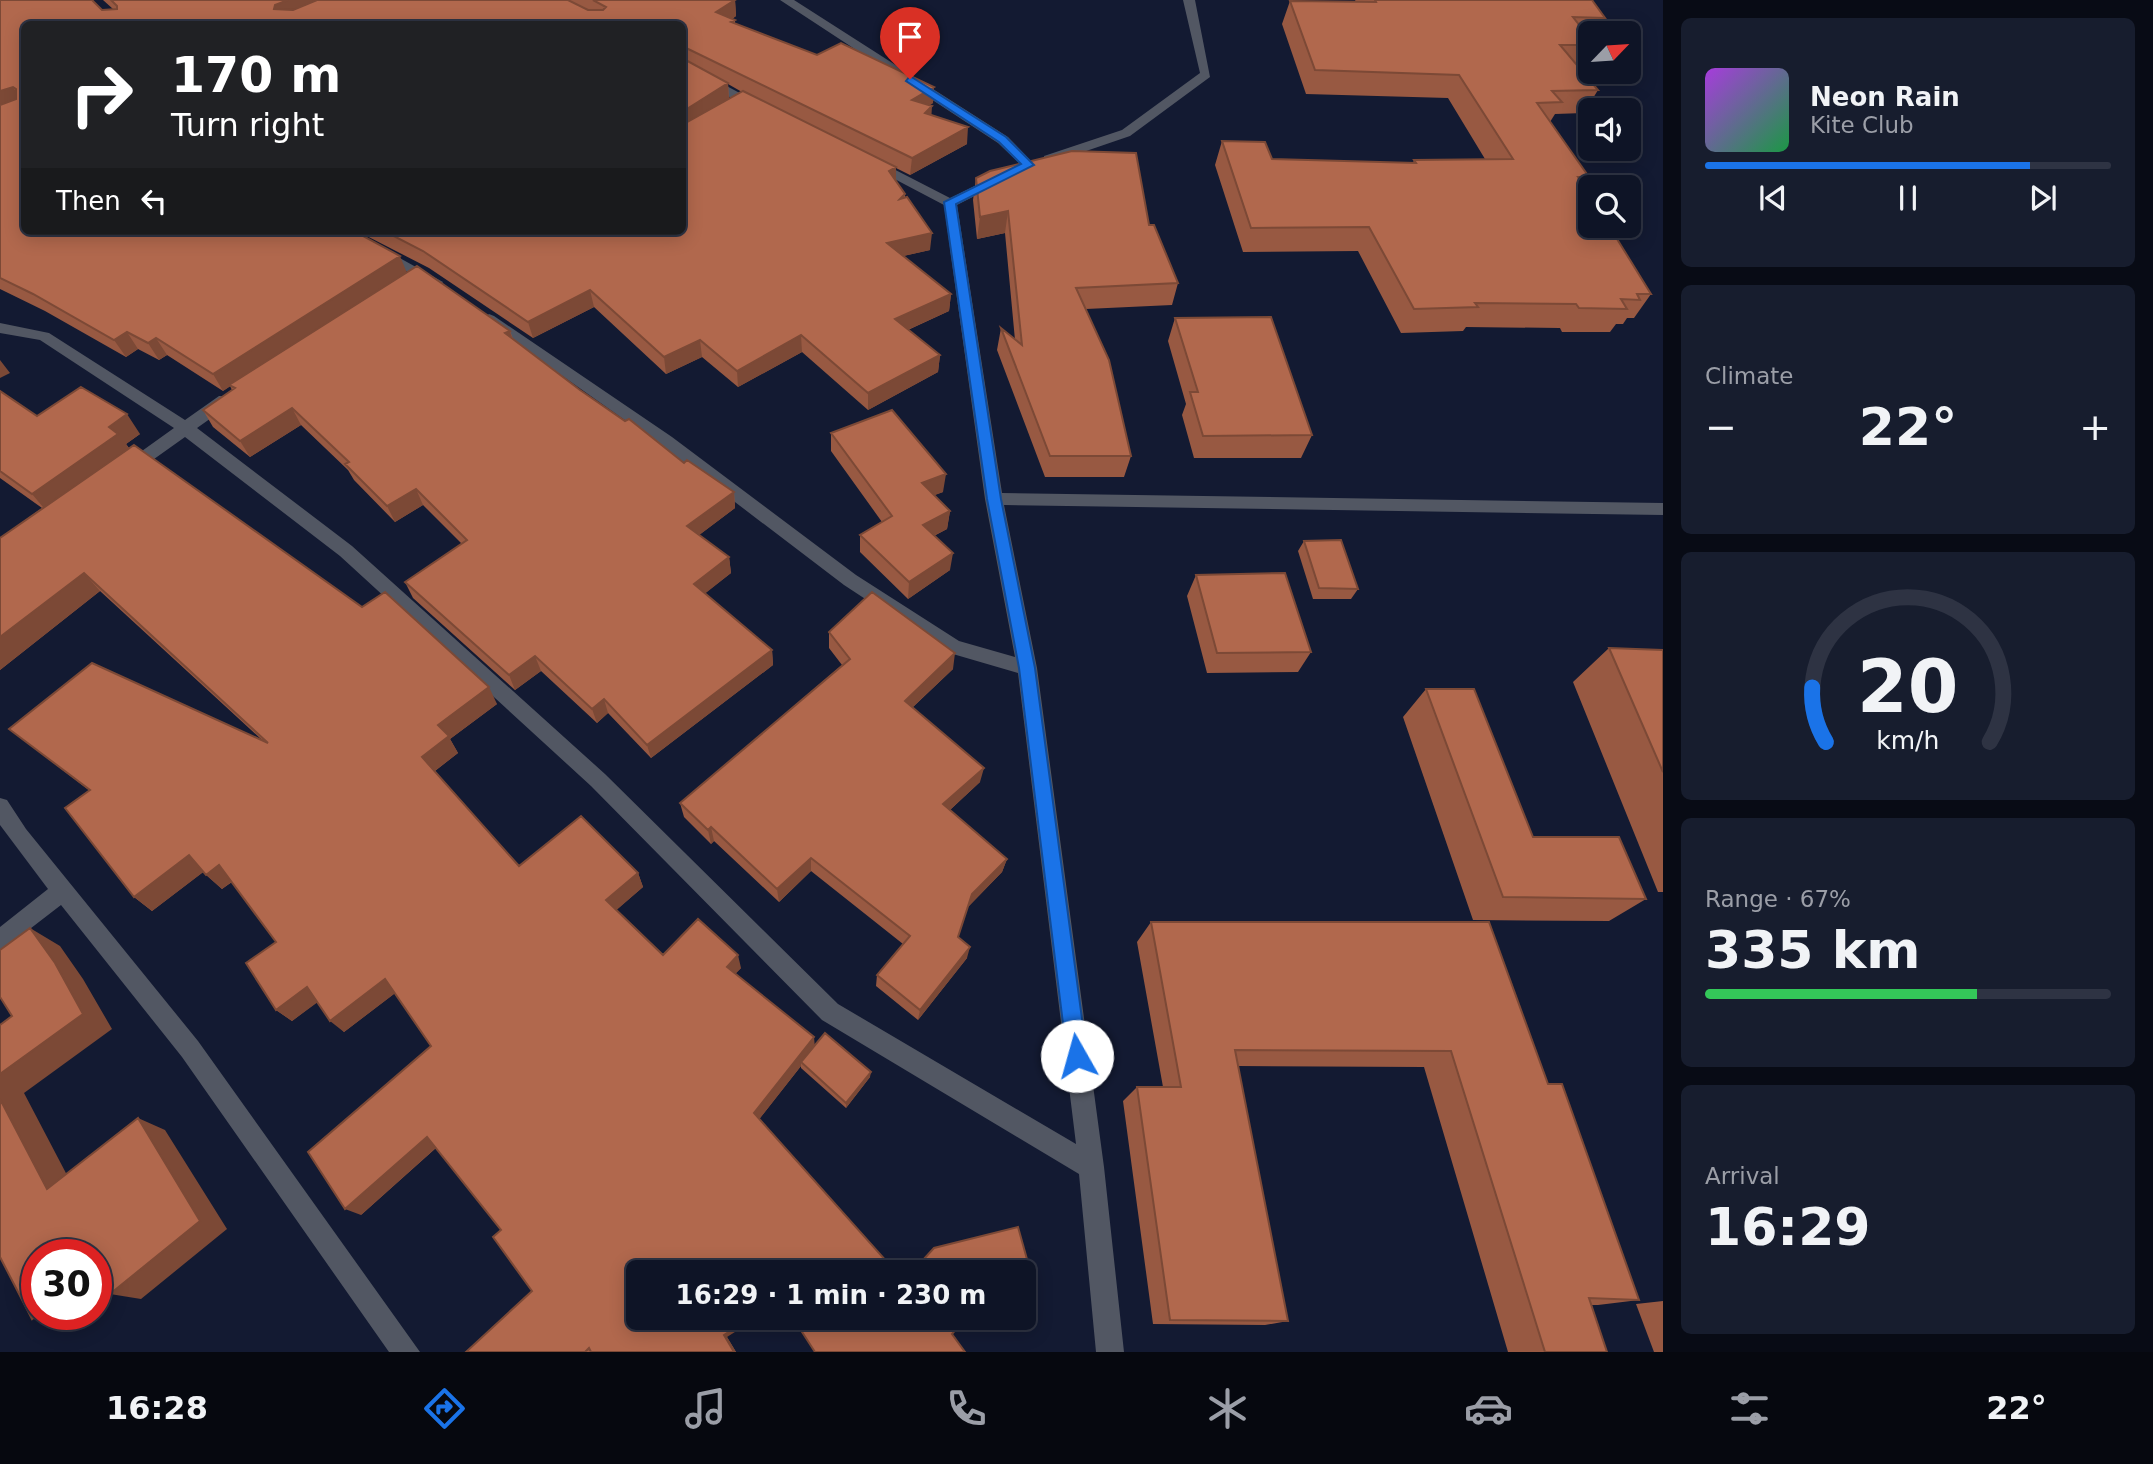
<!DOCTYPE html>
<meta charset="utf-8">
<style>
:root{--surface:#0e1426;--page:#171d2e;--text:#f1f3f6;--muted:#9b9ea7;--line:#2e3343;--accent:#1a73e8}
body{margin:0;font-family:"DejaVu Sans",sans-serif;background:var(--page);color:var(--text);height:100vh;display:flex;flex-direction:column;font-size:26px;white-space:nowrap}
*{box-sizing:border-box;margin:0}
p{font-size:23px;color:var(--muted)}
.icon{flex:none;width:38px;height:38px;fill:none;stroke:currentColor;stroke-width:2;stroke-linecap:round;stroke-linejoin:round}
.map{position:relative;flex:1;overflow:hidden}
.sheet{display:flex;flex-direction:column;gap:18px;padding:18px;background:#080b15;width:490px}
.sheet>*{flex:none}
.banner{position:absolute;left:21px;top:21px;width:665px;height:214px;border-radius:10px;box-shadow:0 4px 18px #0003,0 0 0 2px var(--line);background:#202124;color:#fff;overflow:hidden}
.needle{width:46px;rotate:65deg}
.buttons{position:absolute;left:1578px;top:21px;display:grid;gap:14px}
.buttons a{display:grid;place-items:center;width:63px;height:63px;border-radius:10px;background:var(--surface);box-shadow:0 4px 18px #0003,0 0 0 2px var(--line);font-size:35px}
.speed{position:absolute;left:21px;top:1239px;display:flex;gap:14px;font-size:35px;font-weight:700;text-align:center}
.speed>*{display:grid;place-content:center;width:91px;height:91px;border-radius:50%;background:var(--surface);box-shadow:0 4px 18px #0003,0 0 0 2px var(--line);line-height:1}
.speed .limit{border:10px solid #d22;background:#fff;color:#111}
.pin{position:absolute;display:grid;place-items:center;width:60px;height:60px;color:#fff;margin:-72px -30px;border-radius:50% 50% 50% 0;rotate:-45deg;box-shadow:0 0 7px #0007}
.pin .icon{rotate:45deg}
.me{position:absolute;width:77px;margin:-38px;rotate:353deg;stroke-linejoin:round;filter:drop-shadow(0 0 5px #0008)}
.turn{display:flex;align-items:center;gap:24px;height:147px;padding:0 35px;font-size:32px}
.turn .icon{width:91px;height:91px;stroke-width:2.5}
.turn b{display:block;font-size:49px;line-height:60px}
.then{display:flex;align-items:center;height:66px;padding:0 35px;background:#0003;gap:14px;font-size:26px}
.big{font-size:52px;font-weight:700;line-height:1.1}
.sheet .card{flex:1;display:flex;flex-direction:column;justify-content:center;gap:10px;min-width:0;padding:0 24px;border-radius:10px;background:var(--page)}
.sheet .dial{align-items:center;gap:0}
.dial svg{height:182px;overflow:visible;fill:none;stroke:var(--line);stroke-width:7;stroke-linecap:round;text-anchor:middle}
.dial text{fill:var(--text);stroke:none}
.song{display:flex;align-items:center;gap:21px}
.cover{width:84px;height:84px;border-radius:10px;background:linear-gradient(135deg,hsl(280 70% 55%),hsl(140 70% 35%))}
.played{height:7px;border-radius:4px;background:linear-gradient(90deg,var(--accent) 80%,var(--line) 80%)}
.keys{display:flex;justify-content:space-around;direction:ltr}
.heat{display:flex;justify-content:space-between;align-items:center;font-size:38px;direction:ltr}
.charge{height:10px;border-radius:5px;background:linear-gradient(90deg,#34c759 67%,var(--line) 0)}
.trip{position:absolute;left:626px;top:1260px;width:410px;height:70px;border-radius:10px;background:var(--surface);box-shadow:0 4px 18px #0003,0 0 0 2px var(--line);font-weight:700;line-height:70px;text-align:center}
.tab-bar{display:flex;height:112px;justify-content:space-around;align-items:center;background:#06080f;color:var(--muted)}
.tab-bar .icon{width:49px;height:49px}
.tab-bar .on{color:var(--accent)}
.tab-bar b{font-size:32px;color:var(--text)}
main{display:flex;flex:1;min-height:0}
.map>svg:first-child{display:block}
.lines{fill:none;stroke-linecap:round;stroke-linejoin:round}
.minor{fill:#525763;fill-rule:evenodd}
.wall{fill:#985942;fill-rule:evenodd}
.shaded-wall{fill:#7c4936}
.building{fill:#b1684d;stroke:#7c4936;stroke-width:2}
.route{fill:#1a73e8;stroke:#114b97;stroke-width:2}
</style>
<main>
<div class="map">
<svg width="1663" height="1352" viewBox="0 0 1663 1352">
<rect width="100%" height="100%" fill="#131a32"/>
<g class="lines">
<path class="minor" d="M780 0H794L1008 137 1035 165 957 205 1002 493 1663 503V515L1004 505 1037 668 1104 1167 1124 1352H1096L1079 1174 822 1020 591 786 340 556 185 437 133 474H121L119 470 121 466 174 428 40 340 0 333V323L49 333 185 420 219 396H231V404L197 428 352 546 605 774 838 1004 1076 1144 1018 673 946 652 844 585 660 445 482 319 489 314 494 316 672 437 856 575 959 641 1015 657 985 499 944 205 866 164 878 161 950 198 1020 164 998 143Z
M1183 0H1195L1210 77 1130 136 1054 162H1044V156L1122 130 1200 73Z
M682 62 762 105 764 108 754 111 682 70Z
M334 231H351L443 282 441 285H431Z
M0 798 7 800 26 829 198 1041 420 1352H389L182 1057 61 905 0 952V927L48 889 0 825Z"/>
</g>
<path class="wall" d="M0 0 102 10 113 9 103 0H735L736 16 732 19 735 20V24L933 103 929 105 931 115 967 144 910 175 896 168V181L905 194V198L930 250 903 256 951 294 949 311 908 330 940 355 938 372 868 410 802 352 738 387 702 357 666 374 594 307 533 338 429 268 357 231H682V24H24V231L407 273 510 331 513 339 580 390 684 463 734 492 735 508 699 535 729 557 731 573 705 593 772 650 773 665 651 758 608 713 597 723 541 671 515 690 413 598 405 582 462 544 423 505 395 522 354 480 348 470 301 425 250 457 213 427 203 410 232 390 230 386 223 391 167 355 159 360 138 349 126 357 45 311 0 289ZM728 84 742 92 729 99Z
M1355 0H1592L1605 18 1597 33H1591V51L1581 68H1580L1598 90 1584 113 1555 114 1550 122 1589 177 1584 185 1651 294 1634 318H1627L1623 324H1616L1610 332H1562L1560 328 1466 327 1463 331 1401 333 1358 251 1243 252 1215 165 1222 141 1272 159 1413 163 1414 160 1485 159 1448 98 1306 94 1282 24 1290 1 1356 2Z
M976 178 1149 225 1178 283 1172 305 1086 309 1131 456 1124 477H1045L997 350 1001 328 1015 340 1005 233 977 239 973 200Z
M1175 318 1312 435 1301 458H1194L1182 415 1186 404 1168 341Z
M0 391 37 416 140 434 126 444 129 448 497 704 450 739 458 753 435 771 519 866 638 873 643 887 616 910 663 955 741 968 735 974 815 1045 870 1077 846 1108 801 1068V1066L639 1272 727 1337 736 1352H466L532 1291 501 1230 436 1148 361 1215 431 1046 395 993 344 1032 317 1002 292 1021 276 1010V942L232 882 222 889 203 872 152 911 134 897 90 791 9 729 261 739 100 591 0 670V538L42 508 0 478Z
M831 433 943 492 934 495 950 511 947 529 934 536 950 570 908 599 860 552V535L882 522 831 451Z
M1304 541 1358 589 1351 599H1313L1298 551Z
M1196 575 1311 652 1298 672 1207 673 1187 596Z
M829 632 953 669 912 708 980 782 950 810 1007 859 1002 872 968 907 958 937 967 958 918 1020 876 986 877 975 903 944 811 871 779 902 714 841 711 844 684 817 680 803 842 665 829 648Z
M1609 648 1663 650V892H1658L1573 682Z
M1426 689 1533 837 1646 899 1609 921 1473 920 1403 717Z
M1151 922 1548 1084 1639 1300 1598 1305H1591L1607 1352H1508L1424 1067 1238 1066 1288 1321 1265 1325 1153 1324 1123 1101 1137 1087H1163L1137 942Z
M1663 1301V1352H1654L1636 1304Z"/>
<path class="shaded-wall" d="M288 0H331L282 22 274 9 275 5Z
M735 0 736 16 717 29 716 12Z
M728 83 729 100 682 130V112Z
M13 87 23 104 0 112V91Z
M934 87 933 103 911 117 912 100Z
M932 106 931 123 925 113Z
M968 127 967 144 910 175 912 158Z
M896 167V184L889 171Z
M1008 211 1005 233 977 239 980 217Z
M932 233 930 250 886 260 887 243Z
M400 256 407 273 223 391 213 374Z
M590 290 594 307 533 338 528 322Z
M951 294 949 311 894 336 895 319Z
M510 331 515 347 505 333Z
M127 332 138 349 126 357 114 340Z
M801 335 802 352 738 387 737 371Z
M156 338 167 355 159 360 148 343Z
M700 340 702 357 666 374 664 357Z
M940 355 938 372 868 410V393Z
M0 360 10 373 0 378Z
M292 408 301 425 250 457 240 441Z
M127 414 140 434 126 444 132 453 48 513 32 494 109 427Z
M946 474 943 492 920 501 922 483Z
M416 489 423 505 395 522 387 506Z
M734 492 735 508 690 542 687 526Z
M950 511 947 529 921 542 923 525Z
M953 553 950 570 908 599 909 582Z
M729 557 731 573 697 600 694 584Z
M84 573 100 591 0 670V637Z
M772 650 773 665 651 758 647 745Z
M955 653 953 669 903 716 905 701Z
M535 656 541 671 515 690 509 675Z
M489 687 497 704 450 739 458 753 432 773 422 757 438 725Z
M604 699 608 713 597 723 592 709Z
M984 768 980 782 941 818 943 804Z
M711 827 714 841 711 844 708 830Z
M189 855 206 870 152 911 134 897Z
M811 858V871L779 902 777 889Z
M1007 859 1002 872 968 907 972 894Z
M219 865 235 879 222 889 206 875Z
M638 873 643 887 612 914 606 900Z
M30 928 60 946 83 979 112 1029 24 1093 79 1198 47 1189 0 1099V1074Z
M970 947 967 958 918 1020 920 1010Z
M738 955 741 968 730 979 727 967Z
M385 979 398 991 344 1032 330 1021Z
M307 987 322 999 292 1021 276 1010Z
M814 1037 815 1048 801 1062V1066L757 1122 754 1113Z
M871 1072 870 1077 846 1108V1103Z
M138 1118 165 1130 227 1229 141 1299 110 1294Z
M427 1137 439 1145 361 1215 345 1209Z
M96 1265 127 1271 96 1297Z
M37 1314H77L67 1323 32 1319Z
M750 1318H757L727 1337 736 1352H734L724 1335Z"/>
<path class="building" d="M0 0H92L102 10 117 9V6L111 0H288L275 5 274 9 293 10 317 0H568L588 10H603L606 7 593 0H735L716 12 735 20 731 22 817 55 841 43 934 87 912 100 932 106 925 113 968 127 912 158 682 46V24H24V231H354L400 256 213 374 156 338 148 343 127 332 114 340 33 294 0 278V105L16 99V89L13 87 0 91Z
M1375 0H1592L1605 18 1573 17 1591 40V45H1560L1598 90 1552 91 1562 102 1537 103 1589 177H1578L1591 197V226H1609L1651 294H1637L1640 300 1621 299 1627 309 1579 308 1576 304 1475 303 1478 307 1414 309 1369 227 1251 228 1222 141 1265 142 1272 159 1416 163 1414 160 1513 159 1459 75 1315 70 1290 1 1376 2Z
M682 58 728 83 682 112Z
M743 91 896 167 889 171 905 194 900 199 907 197 932 233 887 243 951 294 895 319 940 355 868 393 801 335 737 371 700 340 664 357 590 290 528 322 423 251 384 231H682V125Z
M1072 151 1136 153 1149 225H1154L1178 283 1076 288 1109 360 1131 456H1050L1001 328 1022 345 1008 211 980 217 976 178 990 171Z
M417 266 510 331 505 333 580 390 625 421 629 419 684 463 687 460 734 492 687 526 729 557 694 584 772 650 647 745 604 699 592 709 535 656 509 675 405 582 467 540 416 489 387 506 345 464 349 462 292 408 240 441 203 410 235 388 229 385Z
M1271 317 1312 435 1203 436 1190 392H1198L1175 318Z
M81 387 127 414 109 427 118 434 32 494 0 471V391L37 416Z
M892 410 946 474 922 483 950 511 923 525 953 553 909 582 860 535 892 516 831 433Z
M134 445 362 607 385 592 489 687 438 725 449 736 422 757 519 866 581 816 638 873 606 900 663 955 698 919 738 955 727 967 814 1037 754 1113 896 1272H639V1318H750L724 1335 734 1352H591L589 1348 585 1352H466L532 1291 493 1237 501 1230 427 1137 345 1209 308 1152 431 1046 385 979 330 1021 307 987 276 1010 246 963 276 942 219 865 206 875 189 855 134 897 65 808 90 790 9 729 92 663 268 743 84 573 0 637V538Z
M1341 540 1358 589 1319 588 1304 541Z
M1285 573 1311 652 1217 653 1196 575Z
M872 592 955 653 905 701 984 768 943 804 1007 859 972 894 958 937 970 947 920 1010 877 975 910 936 811 858 777 889 711 827 708 830 680 803 850 659 829 632Z
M1609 648 1663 650V772Z
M1426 689H1474L1533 837H1619L1646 899 1503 897Z
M1151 922H1489L1548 1084H1562L1639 1300 1589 1298 1607 1352H1545L1451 1051 1235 1050 1288 1321 1170 1320 1137 1087H1181Z
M30 928 55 963 83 1014 0 1074V1025L12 1016 0 997V950Z
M825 1033 871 1072 846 1103 801 1062Z
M0 1099 47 1189 138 1118 200 1221 110 1294 96 1267V1255H37V1314L32 1319 0 1257Z
M1018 1227 1030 1270 1021 1272H912L934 1248Z
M793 1318H965L952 1334 965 1352H815Z"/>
<path class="route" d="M910 76 1006 137 1034 165 956 204 1001 499 1035 668 1087 1056 1084 1063 1077 1066 1070 1063 1067 1056 1019 668 987 499 944 202 1021 164 999 142 906 81Z"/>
</svg>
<div class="buttons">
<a><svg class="needle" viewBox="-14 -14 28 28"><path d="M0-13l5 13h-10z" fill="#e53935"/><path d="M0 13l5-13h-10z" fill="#9b9ea7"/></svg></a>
<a><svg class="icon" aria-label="sound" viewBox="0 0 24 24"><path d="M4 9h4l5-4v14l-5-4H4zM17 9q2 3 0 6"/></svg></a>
<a><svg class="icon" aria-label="search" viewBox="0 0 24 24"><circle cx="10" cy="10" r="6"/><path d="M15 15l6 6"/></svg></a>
</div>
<div class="speed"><div class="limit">30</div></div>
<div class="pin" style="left:910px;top:79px;background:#d93025"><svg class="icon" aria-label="arrive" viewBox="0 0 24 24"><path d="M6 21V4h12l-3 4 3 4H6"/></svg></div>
<svg class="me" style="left:1077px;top:1056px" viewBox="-20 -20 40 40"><circle r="19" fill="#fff"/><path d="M0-13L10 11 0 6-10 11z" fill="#1a73e8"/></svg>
<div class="trip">16:29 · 1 min · 230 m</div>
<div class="banner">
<div class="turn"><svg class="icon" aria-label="right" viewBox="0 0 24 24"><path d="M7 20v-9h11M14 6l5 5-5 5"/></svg><div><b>170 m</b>Turn right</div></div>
<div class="then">Then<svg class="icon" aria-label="left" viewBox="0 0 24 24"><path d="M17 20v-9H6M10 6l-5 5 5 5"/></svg></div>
</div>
</div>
<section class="sheet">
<div class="card">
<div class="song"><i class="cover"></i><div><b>Neon Rain</b><p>Kite Club</p></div></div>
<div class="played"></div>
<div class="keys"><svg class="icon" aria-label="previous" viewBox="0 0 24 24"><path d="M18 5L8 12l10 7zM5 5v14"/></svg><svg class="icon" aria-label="pause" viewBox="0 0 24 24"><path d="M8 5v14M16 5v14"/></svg><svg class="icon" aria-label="next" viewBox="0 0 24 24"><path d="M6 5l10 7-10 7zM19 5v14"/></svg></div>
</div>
<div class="card"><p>Climate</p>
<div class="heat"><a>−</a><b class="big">22°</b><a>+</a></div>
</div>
<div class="card dial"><svg viewBox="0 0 100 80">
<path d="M14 69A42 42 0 1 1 86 69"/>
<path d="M14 69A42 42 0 0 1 8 45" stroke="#1a73e8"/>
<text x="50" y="56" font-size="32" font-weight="700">20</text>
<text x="50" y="72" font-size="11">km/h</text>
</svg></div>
<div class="card"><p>Range · 67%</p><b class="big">335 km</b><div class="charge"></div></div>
<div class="card"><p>Arrival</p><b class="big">16:29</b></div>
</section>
</main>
<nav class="tab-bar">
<b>16:28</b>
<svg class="icon on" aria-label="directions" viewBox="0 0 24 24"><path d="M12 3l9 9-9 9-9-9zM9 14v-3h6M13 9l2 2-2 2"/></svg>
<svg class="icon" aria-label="music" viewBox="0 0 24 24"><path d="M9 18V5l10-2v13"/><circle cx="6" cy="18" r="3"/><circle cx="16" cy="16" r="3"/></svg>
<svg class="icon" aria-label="phone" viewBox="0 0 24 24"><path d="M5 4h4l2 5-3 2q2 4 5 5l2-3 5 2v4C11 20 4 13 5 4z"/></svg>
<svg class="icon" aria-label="climate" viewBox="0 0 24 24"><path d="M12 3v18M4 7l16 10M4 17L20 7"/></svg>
<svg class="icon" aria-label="car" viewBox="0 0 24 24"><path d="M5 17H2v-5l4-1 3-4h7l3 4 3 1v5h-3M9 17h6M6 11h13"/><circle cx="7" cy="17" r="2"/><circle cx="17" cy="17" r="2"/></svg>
<svg class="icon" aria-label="filters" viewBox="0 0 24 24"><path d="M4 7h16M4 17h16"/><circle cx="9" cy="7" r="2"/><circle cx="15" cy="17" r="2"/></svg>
<b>22°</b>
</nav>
